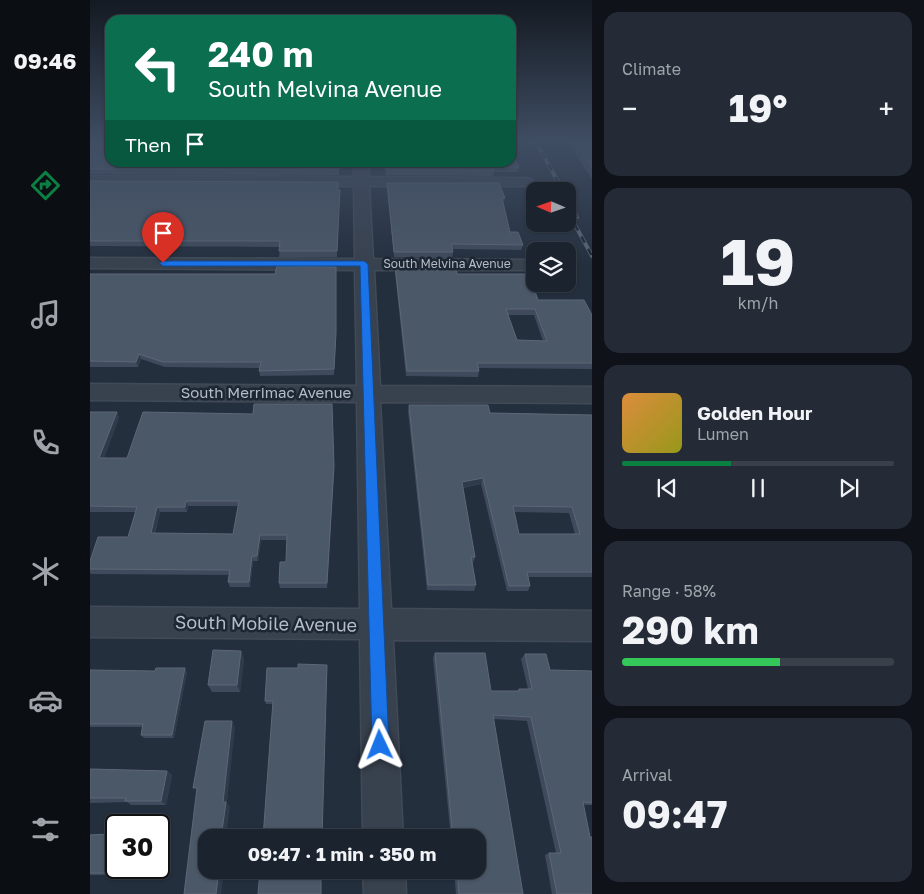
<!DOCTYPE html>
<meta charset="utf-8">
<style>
:root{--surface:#1b232e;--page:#242b36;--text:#f1f3f6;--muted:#a0a4aa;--line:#39404a;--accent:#0b8043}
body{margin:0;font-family:"Golos Text",sans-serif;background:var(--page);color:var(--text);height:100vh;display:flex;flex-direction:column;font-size:19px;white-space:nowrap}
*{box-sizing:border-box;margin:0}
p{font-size:16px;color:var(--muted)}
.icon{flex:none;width:28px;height:28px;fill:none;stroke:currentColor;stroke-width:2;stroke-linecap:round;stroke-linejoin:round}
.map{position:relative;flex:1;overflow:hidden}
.sheet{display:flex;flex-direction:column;gap:12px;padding:12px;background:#0f1319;width:332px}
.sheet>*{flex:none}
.hud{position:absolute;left:15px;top:15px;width:411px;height:152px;border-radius:15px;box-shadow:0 1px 4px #0004,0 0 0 1px var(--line);background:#0b6e4f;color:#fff;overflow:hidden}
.needle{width:32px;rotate:272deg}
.buttons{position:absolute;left:436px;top:182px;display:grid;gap:10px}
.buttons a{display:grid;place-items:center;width:50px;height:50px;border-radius:10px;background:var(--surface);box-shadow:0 1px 4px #0004,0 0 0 1px var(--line);font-size:25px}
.speed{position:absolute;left:15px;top:814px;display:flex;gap:10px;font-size:25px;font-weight:700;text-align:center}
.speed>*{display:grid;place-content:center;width:65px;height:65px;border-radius:50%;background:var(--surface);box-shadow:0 1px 4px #0004,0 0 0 1px var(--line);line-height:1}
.speed .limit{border:2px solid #111;border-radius:8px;background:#fff;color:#111}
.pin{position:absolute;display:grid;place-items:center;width:42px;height:42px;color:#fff;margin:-51px -21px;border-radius:50% 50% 50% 0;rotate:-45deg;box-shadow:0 0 5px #0007}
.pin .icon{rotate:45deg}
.me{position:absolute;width:55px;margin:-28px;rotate:358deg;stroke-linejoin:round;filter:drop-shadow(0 0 4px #0008)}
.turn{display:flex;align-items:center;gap:18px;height:105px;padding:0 20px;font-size:22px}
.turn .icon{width:65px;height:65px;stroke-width:2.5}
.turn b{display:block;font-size:35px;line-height:42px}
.then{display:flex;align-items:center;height:48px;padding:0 20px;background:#0003;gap:10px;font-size:19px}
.big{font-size:38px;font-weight:700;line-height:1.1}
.sheet .widget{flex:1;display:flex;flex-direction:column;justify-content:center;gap:8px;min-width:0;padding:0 18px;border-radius:15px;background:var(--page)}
.sheet .dial{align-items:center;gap:0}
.dial b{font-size:65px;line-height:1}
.song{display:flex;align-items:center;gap:15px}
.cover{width:60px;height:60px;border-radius:8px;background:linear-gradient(135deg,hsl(30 70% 55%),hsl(60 70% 35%))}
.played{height:5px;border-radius:2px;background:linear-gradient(90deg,var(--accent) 40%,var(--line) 40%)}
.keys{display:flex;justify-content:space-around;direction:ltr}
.heat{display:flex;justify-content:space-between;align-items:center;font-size:28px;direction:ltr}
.charge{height:8px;border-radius:4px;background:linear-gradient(90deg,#34c759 58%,var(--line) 0)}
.trip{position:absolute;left:108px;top:829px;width:288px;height:50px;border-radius:15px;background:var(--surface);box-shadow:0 1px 4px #0004,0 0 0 1px var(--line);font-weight:700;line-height:50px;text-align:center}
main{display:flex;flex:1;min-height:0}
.tab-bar{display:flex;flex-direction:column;width:90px;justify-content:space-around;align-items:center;background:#0b0e12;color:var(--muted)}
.tab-bar .icon{width:35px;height:35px}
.tab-bar .selected{color:var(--accent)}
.tab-bar b{font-size:22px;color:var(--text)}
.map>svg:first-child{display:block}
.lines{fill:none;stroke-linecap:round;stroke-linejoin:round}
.minor-casing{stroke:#414a57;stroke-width:3}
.minor{fill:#38414e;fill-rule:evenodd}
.rail-casing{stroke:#5a6575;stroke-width:4}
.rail{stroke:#1d2633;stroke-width:2.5;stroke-dasharray:7;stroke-linecap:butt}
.wall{fill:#3f4b5c;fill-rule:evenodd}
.shaded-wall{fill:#2f3b4b}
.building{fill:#4b5868;stroke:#5c6777;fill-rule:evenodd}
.route{fill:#1a73e8;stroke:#114b97}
.labels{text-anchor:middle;stroke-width:5;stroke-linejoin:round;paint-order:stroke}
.far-street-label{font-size:12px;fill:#b4bcc9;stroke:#1d2633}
.street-label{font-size:15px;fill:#b4bcc9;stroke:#1d2633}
.near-street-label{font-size:18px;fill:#b4bcc9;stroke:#1d2633}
</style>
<main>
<nav class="tab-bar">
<b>09:46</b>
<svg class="icon selected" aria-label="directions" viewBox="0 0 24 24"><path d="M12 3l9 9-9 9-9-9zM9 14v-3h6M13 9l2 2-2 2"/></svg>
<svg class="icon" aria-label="music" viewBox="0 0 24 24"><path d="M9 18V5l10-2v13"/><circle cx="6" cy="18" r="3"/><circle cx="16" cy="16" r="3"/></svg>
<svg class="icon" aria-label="phone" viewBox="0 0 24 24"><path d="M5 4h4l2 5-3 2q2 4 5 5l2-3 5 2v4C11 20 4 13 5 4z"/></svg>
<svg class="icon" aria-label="climate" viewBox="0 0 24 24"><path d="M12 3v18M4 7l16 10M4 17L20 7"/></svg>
<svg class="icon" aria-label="car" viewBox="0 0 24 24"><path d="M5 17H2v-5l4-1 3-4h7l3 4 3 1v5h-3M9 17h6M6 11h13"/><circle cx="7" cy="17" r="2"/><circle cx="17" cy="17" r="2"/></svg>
<svg class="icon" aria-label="filters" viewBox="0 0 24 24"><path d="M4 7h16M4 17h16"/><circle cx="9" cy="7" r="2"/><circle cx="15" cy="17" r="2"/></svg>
</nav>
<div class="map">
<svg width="502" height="894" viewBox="0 0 502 894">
<rect width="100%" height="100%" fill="#242f3e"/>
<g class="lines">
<defs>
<path id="minor" d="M264 162H278L279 177 436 178 441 179 443 182 441 185 436 186H279L283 259 445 260V270H284L290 386 502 387V403L290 402 301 609 502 611V641L303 640 313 838H273L270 639 0 637V607L270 609 267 402 0 400V384L267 386 265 270 0 268V258L265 259 264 186 0 184V176L264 177Z
M273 870H315L316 894H274Z"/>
</defs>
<use href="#minor" class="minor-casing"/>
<use href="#minor" class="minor"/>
<defs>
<path id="rail" d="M445 140 473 191
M478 200 487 217
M478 212 502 256"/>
</defs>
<use href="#rail" class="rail-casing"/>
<use href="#rail" class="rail"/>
</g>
<path class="wall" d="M476 140H502V179Z
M0 146 249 162V175L0 174Z
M294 162H421L429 167 428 172H404L403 176 296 175Z
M0 181 248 182 247 257H189L190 247 0 246Z
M297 183 415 198 413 203 420 232 433 245 431 250 362 249 363 252 362 258 304 257 297 188Z
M305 266 367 274 448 300 502 315V369L389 368V371L388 377 316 376 305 272ZM418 315H444L453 341 427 340Z
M246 267V339L244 375 170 376 169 371 170 368 75 367 51 359 48 367H0V274H185Z
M319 405 400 413 502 415V577H438L440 586 438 591H417L391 484 373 488 385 557 383 563H382L386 585 384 591 337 590 318 411ZM424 512 479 513 485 534H429Z
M0 412H27L29 418 14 458 244 471 237 588H190L189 583 196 562 197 540H171L168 561H163L160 587H140L138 582 139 575 1 574 0 573V561L38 537 46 512H0ZM98 506H148L143 534 65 533 70 512H97Z
M151 651 154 659 150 692H122L118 685Z
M345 653 401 691H427L429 689H438L431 659 435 654 460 670 502 671V805H493L502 894H462L455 855 459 853H466L437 721 404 719 433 894H366L364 870H386V838H361L343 658Z
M177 668 233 838 183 704H176L175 701Z
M0 670 97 672 84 738H54L51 735 52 727H0Z
M0 769 77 771 82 775 76 805H41L37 802 0 803Z
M19 834 26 838V868H68L66 878H34L26 876V875H0V835Z"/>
<path class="shaded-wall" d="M49 354 51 359 48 367 46 362Z
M27 412 29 418 12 464 9 458Z
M393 478 391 484 370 488 372 482Z
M96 501 98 506 97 512 95 507Z
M67 507 70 512 63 538 61 533Z
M170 535 171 540 168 561 167 556Z
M162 556 163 561 160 587 159 582Z
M151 651 154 659 150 692 147 685Z
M95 668 97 672 84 738 82 735Z
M142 721 145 728 137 803 140 806 136 838H131L133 802Z
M77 771 82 775 76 805 71 801Z
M19 834 26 838V842L18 838Z
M69 841 72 842 69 862Z
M61 868H68L66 878 59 876Z
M129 870H134L131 894H126Z"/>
<path class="building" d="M5 140H20V162H249V170L0 169V146Z
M483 140H502V168Z
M421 150 429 167H403L404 171 296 170 295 162H421Z
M0 181 248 182V190H250L247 251H189L190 241H0Z
M297 183H409L415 198H412L420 232H428L433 245 361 244 363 252H304Z
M187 266 246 267V333L244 369 169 371 171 362H73L49 354 46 362 0 361V274H185Z
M305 266H366L367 274H439L448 300H494L502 315V363H387L389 371H317ZM416 309H445L457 341 427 340Z
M164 404H242L244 466 237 583H189L190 562H196L197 535H170L167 556H162L159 582H138L140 570 0 569V561L8 537H38L47 507 0 506V412H27L9 458H37L53 412 163 414ZM96 501H149L143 534 61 533 67 507H95Z
M319 405H398L400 413 502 415V572H437L440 586H419L393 478 372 482 385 557H381L386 585H338ZM423 506 482 507 490 534H429Z
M123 650 151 651 147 685H118Z
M345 653H395L401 691H429V689H442L435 654H456L460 670 502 671V803L493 802 500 837H502V894H467L459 853H471L441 717 403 715 433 894H369L367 870H386V838H363Z
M208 664 237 665 232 838H173L183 701H175L177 668H208Z
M66 668H95L82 735H51L53 724H0V670L65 671Z
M115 721H142L133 802H136L131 838H116V870H129L126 894H94L107 788H103Z
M0 769 77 771 71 801H35L36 798H0Z
M19 834 18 838 26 839V868H61L59 876H26L27 873H0V835Z
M170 870H231V894H168Z"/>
<linearGradient id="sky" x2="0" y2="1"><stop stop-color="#141a22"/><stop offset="0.53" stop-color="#3f4d63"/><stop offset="1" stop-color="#3f4d63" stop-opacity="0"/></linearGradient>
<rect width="502" height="266" fill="url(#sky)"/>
<path class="route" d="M274 261 278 264 299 745 296 751 290 754 284 751 282 745 270 266H73L69 263 73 261Z"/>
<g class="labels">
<g class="far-street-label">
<text x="357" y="268">South Melvina Avenue</text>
</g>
<g class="street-label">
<text x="176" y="398">South Merrimac Avenue</text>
</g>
<g class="near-street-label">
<text transform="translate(176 624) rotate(1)" y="6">South Mobile Avenue</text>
</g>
</g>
</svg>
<div class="buttons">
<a><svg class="needle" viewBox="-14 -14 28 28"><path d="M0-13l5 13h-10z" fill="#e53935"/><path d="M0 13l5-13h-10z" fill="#a0a4aa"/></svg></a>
<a><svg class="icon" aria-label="layers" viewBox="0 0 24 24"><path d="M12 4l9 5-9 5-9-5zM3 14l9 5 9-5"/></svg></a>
</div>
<div class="speed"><div class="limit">30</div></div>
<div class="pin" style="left:73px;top:263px;background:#d93025"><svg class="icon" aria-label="arrive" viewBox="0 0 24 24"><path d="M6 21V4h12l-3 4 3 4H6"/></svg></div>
<svg class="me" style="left:290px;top:745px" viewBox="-20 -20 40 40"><path d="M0-17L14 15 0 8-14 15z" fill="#1a73e8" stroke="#fff" stroke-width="4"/></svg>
<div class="trip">09:47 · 1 min · 350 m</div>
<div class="hud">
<div class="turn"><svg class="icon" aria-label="left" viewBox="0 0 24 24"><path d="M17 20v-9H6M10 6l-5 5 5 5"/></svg><div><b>240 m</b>South Melvina Avenue</div></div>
<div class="then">Then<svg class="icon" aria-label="arrive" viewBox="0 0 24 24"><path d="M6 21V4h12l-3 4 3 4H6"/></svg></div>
</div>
</div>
<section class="sheet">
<div class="widget"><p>Climate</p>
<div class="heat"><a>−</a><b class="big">19°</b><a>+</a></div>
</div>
<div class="widget dial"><b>19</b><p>km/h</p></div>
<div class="widget">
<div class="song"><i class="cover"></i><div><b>Golden Hour</b><p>Lumen</p></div></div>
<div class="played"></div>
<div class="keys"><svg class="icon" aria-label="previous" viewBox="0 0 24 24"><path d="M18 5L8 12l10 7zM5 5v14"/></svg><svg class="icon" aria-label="pause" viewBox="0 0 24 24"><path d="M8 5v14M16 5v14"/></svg><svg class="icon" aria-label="next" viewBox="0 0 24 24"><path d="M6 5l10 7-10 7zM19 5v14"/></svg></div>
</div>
<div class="widget"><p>Range · 58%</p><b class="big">290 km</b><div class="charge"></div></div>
<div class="widget"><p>Arrival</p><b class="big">09:47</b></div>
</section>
</main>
